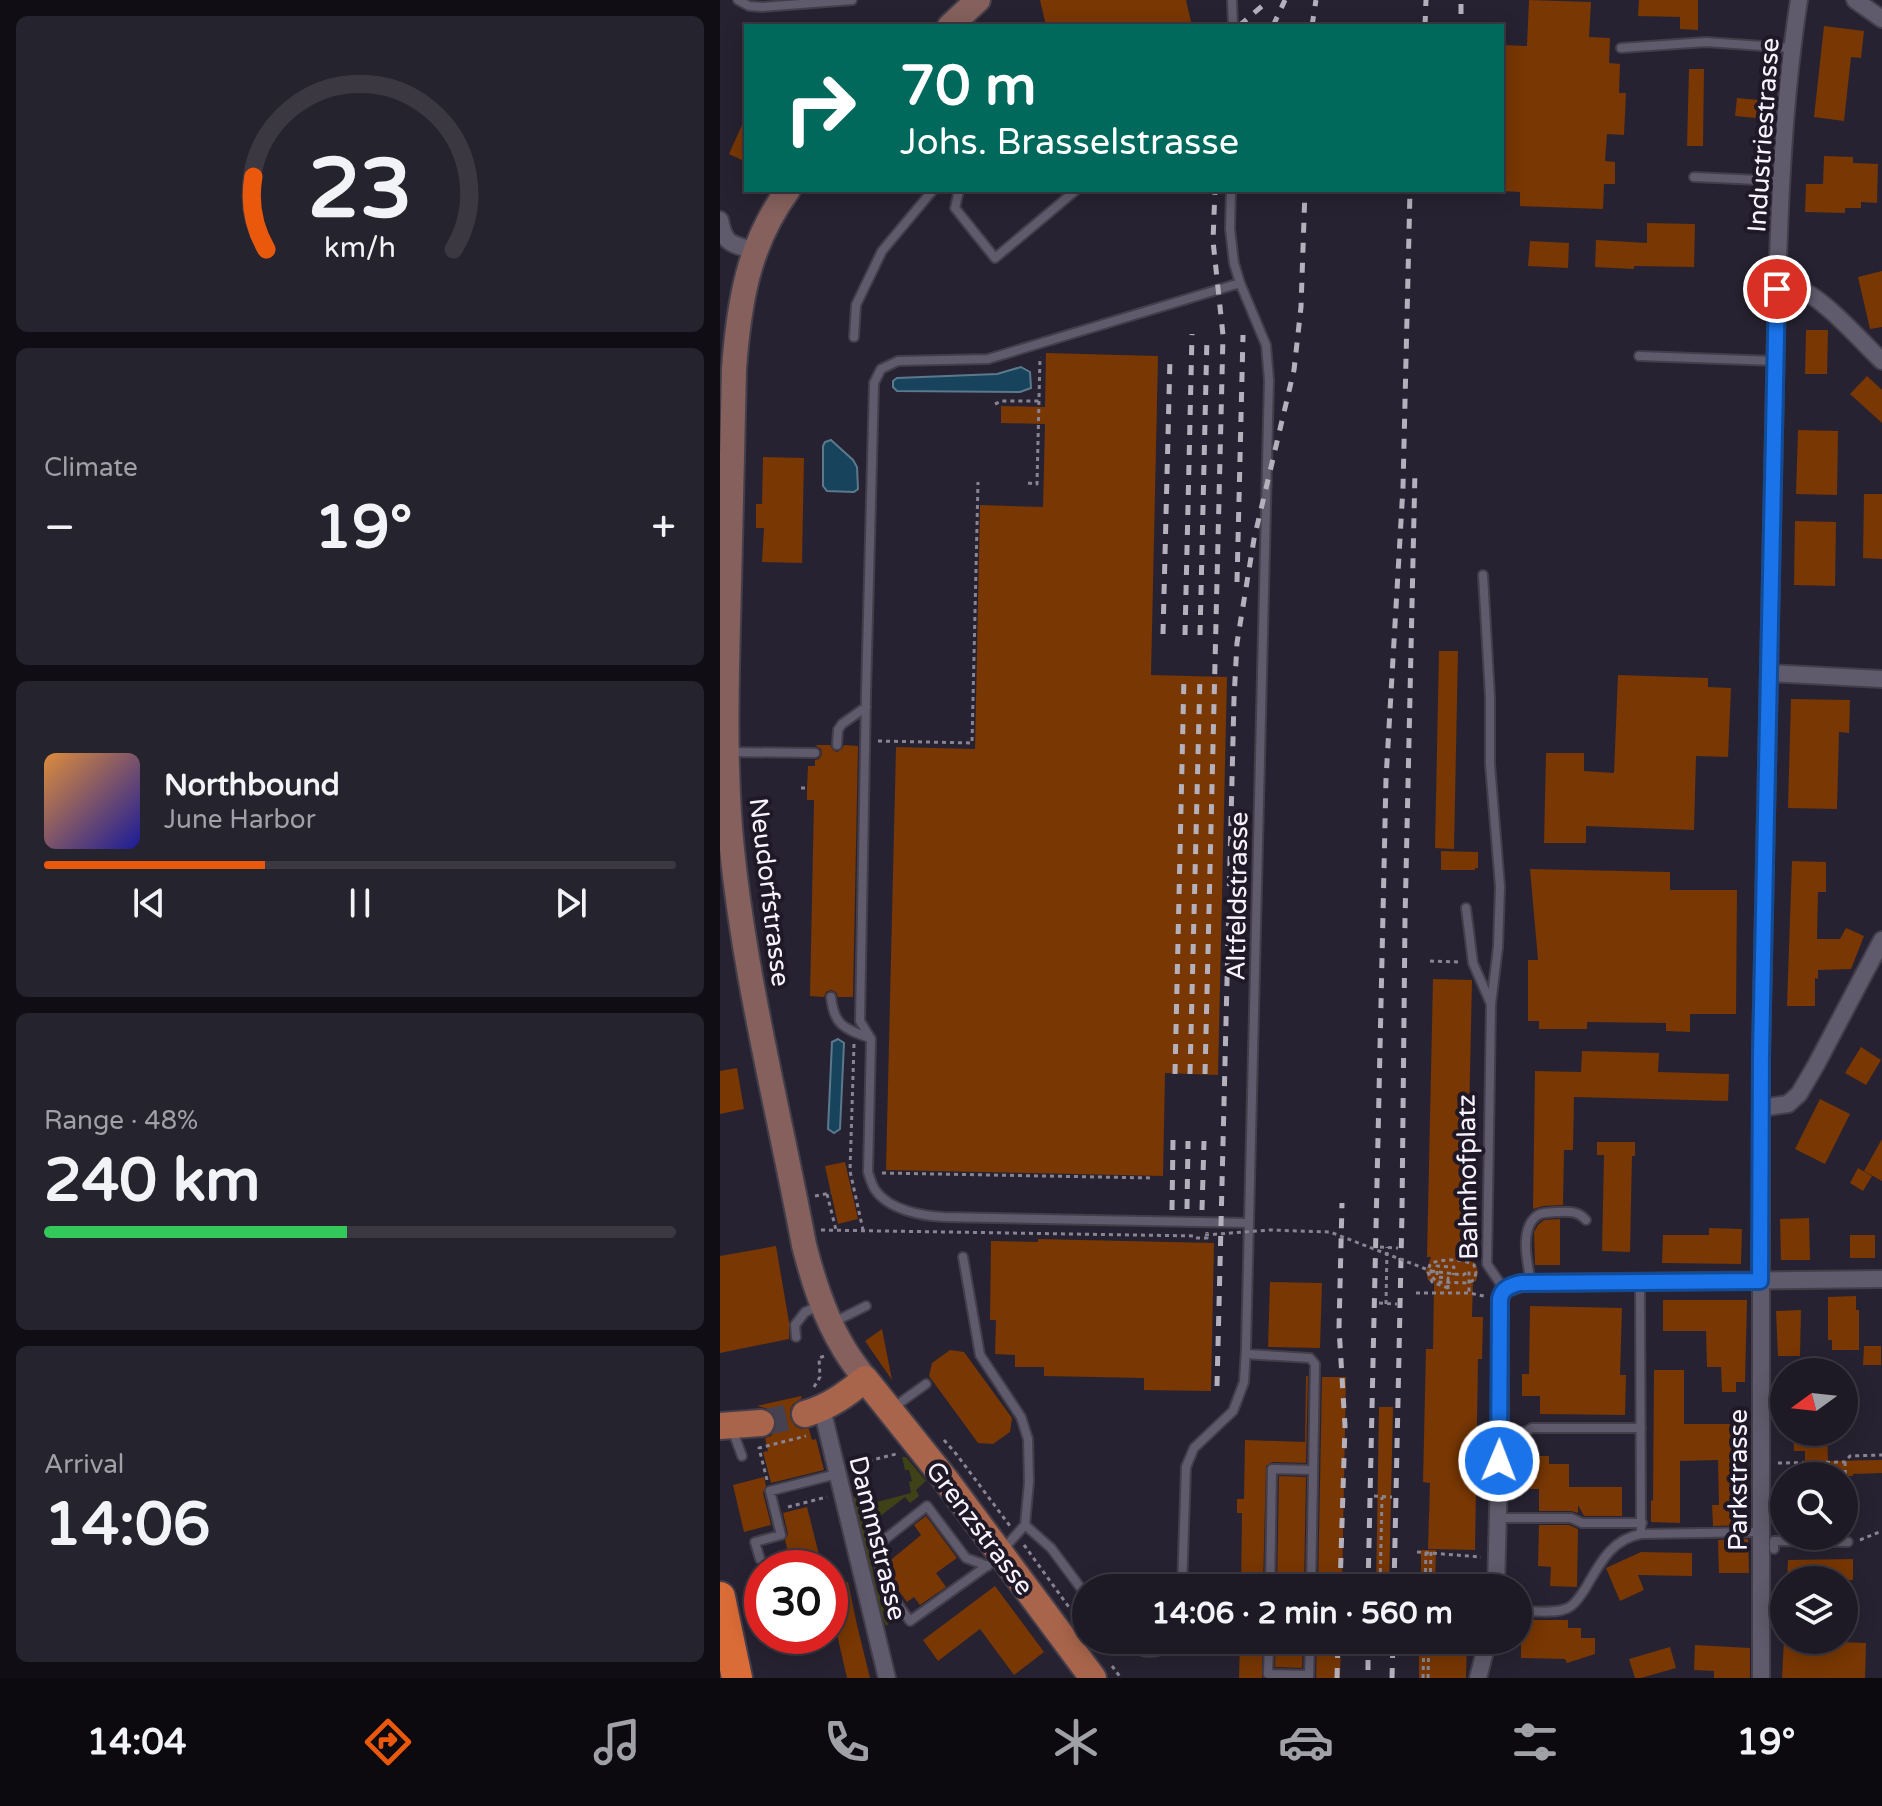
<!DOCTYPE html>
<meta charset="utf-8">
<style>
:root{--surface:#1d1a25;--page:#25232d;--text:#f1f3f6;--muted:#a0a1a7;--line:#3b3842;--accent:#ea580c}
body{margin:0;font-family:"Varela Round",sans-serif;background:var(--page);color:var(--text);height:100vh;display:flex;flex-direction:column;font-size:30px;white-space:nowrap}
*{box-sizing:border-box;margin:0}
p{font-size:26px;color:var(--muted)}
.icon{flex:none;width:44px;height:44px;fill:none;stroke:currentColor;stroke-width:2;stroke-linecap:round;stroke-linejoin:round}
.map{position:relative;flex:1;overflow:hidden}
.panel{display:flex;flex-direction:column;gap:16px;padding:16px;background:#100e14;width:720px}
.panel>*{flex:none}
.banner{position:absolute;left:24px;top:24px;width:760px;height:168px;border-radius:0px;box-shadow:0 4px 20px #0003,0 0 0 2px var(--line);background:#00695c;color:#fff;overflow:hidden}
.needle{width:52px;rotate:255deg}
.fabs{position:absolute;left:1050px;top:1358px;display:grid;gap:16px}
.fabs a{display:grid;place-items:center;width:88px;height:88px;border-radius:50%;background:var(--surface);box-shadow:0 4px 20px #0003,0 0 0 2px var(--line);font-size:40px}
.speed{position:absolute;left:24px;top:1550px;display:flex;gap:16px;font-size:40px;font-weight:700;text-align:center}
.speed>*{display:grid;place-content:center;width:104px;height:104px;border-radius:50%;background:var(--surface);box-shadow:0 4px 20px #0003,0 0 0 2px var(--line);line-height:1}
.speed .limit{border:12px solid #d22;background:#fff;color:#111}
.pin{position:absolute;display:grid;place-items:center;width:68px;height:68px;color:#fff;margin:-34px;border:4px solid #fff;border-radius:50%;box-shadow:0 2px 8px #0007}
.me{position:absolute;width:88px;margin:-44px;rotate:1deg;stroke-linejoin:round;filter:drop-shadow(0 0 6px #0008)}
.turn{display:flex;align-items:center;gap:28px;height:168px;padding:0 24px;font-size:36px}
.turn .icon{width:104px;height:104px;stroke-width:2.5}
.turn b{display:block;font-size:56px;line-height:68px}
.big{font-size:60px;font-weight:800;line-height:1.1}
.panel .widget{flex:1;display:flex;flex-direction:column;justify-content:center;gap:12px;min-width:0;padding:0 28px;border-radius:12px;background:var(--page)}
.panel .dial{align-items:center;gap:0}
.dial svg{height:208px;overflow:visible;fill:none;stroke:var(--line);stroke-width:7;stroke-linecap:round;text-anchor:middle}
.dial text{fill:var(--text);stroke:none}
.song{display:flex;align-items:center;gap:24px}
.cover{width:96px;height:96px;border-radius:12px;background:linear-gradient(135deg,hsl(30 70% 55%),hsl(240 70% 35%))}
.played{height:8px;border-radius:4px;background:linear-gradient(90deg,var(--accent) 35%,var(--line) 35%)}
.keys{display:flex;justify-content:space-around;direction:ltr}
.heat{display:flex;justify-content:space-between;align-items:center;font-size:44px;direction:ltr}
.charge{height:12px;border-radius:6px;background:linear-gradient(90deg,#34c759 48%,var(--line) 0)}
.trip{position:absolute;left:352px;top:1574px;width:460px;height:80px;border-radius:40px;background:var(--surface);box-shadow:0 4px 20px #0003,0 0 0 2px var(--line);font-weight:800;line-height:80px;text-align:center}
.menu{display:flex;height:128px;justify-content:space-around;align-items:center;background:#0c0a0f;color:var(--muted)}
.menu .icon{width:56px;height:56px}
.menu .on{color:var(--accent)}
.menu b{font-size:36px;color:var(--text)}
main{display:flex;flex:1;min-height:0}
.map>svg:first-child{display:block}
.green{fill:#3e4216}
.water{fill:#18435d;stroke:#5b788d;stroke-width:2}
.building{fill:#783703}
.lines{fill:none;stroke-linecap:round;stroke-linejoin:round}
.primary-tunnel{stroke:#464150;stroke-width:26;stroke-dasharray:26 13;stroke-linecap:butt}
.service-casing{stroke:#433e4a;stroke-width:12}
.minor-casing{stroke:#433e4a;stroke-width:20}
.secondary-casing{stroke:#433e4a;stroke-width:28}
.primary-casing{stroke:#433e4a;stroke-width:30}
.motorway-casing{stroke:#433e4a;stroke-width:34}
.path{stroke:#888491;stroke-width:3;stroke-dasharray:4 4;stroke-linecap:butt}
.service{stroke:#605b6c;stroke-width:8}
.minor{stroke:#605b6c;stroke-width:16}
.secondary{stroke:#85605c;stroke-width:24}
.primary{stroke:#a9654c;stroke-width:26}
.motorway{stroke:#da6c37;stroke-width:30}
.rail{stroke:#b4b0bc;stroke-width:5;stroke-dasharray:10 10;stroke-linecap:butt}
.path-bridge{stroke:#888491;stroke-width:3;stroke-dasharray:4 4;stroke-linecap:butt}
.route-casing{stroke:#114b97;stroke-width:20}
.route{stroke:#1a73e8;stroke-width:14}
.labels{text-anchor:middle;stroke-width:8;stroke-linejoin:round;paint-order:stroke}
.street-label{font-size:26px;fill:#f6f3fd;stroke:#1e1827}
</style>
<main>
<section class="panel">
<div class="widget dial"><svg viewBox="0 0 100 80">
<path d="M14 69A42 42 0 1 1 86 69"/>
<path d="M14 69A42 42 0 0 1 9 41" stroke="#ea580c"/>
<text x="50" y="56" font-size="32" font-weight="700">23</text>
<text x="50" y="72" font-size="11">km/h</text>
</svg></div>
<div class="widget"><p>Climate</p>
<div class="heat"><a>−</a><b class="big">19°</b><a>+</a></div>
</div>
<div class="widget">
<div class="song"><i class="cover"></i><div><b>Northbound</b><p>June Harbor</p></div></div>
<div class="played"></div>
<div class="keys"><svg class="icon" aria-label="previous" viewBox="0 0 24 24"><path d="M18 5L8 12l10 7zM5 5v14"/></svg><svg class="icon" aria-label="pause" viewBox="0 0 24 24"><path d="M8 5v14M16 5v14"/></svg><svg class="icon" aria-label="next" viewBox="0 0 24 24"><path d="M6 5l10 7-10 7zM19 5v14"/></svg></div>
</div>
<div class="widget"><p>Range · 48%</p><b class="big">240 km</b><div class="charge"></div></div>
<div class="widget"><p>Arrival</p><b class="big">14:06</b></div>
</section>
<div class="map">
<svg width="1162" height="1678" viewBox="0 0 1162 1678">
<rect width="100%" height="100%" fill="#272231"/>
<path class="green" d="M182 1457H186L206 1481 196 1490 199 1496 190 1503 185 1497 146 1527 152 1538 147 1543 157 1590 172 1621 166 1626 152 1592 132 1497 138 1496 142 1506 191 1493 189 1482 192 1481 189 1470H185Z"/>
<path class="water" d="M301 367 310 372 311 388 300 392 177 391 173 387V381L177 378 277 374Z
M111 440 133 460 137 467 138 489 134 492 107 491 103 486V446L105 442Z
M118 1039 124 1043 120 1129 114 1133 108 1129 112 1042Z"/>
<path class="building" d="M320 0H466L472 26H326Z
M809 0 871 2 869 37 890 38 889 63 900 64 899 93H906L904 135 887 134 885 161 895 162V184H884L883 209 800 206V192L782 191V45L807 46Z
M919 0H978V30L960 29V17L918 16Z
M1104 26 1144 31 1141 58 1131 57 1124 121 1094 117Z
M969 69H984L983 146H967Z
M1017 98 1038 100 1036 118 1015 116Z
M26 116V162L9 154Z
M1104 156 1133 157V163L1158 164 1157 203 1141 202V208H1125V213L1085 212 1086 184H1103Z
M927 223 975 224 974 267 914 266V269L875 267 876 240 927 243Z
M810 241 849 243 848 268 808 266Z
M1162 271V327L1150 329 1138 277Z
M1086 330H1108L1107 374H1085Z
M326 353 438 356 431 675 507 677 498 1075 445 1073 443 1176 166 1170 176 747 255 749 260 505 323 507 325 424 281 423V406L325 407Z
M1147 376 1162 390V423L1130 394Z
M1078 430 1118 431 1117 495 1076 494Z
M43 457 84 458 82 563 42 562 44 528H36V504H42Z
M1144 494H1162V559L1143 558Z
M1075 521 1116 522 1115 586 1074 585Z
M719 651H738L734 849 715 848Z
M898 675 988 678V687L1011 688 1008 757 976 756 974 830 866 826V843H824L826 753H864V771L894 773Z
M1071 699 1130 700 1129 733 1119 732 1117 809 1068 808Z
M95 745H110L113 750 117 752 122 749 124 745 138 746 133 997H118L116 992 111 990 106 992 104 997 90 996 94 800H87V788L88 766H95V760L99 759 102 754 101 749Z
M721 851 758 852V868H755V870H721Z
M1072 861 1106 862V892H1098L1097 939H1120L1126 928 1144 936 1131 969 1098 970V979L1095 978V1006H1067Z
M810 869 950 872V890H1017L1016 1014H970V1032L946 1031V1023L867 1022V1029H819V1021H808V960H818Z
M713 979 752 980 746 1258 756 1264 758 1272 756 1281 753 1282 752 1317H763L762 1359H758L755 1550 708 1549 710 1483 703 1482 706 1349H713L714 1283 708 1280 706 1271 711 1257H707Z
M1141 1047 1161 1060 1146 1085 1125 1073Z
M862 1051 939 1053 938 1072 1009 1074 1008 1101 854 1097 853 1150H844L843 1205 823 1206 813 1209 815 1071 861 1072Z
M17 1068 24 1109 0 1114V1071Z
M1100 1099 1130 1114 1105 1164 1075 1149Z
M1162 1139V1181L1144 1171Z
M877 1142H915V1156H912L910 1252 882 1251 884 1155H877Z
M125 1162 138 1219 118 1224 105 1166Z
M1138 1168 1152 1176 1143 1191 1130 1183Z
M1089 1218 1090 1260H1061L1060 1219Z
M840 1219V1265H815L814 1232 818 1225 824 1220Z
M989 1228 1022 1229 1021 1264 942 1263 943 1235H989Z
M1130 1235H1155V1258H1130Z
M318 1239 494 1243 491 1391 424 1390V1378L324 1376V1367H295V1355L275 1354 276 1320H270L271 1241 318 1242Z
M56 1246 69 1322V1339L0 1353V1256Z
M550 1282 602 1283 600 1348 548 1347Z
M1136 1296V1310H1139V1350H1112V1340H1108V1297Z
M943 1300H1027L1025 1382H1016V1392H1002L1001 1367H987L986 1331H943Z
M810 1306 902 1308 900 1375H906L905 1415 820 1414V1396H802V1374H809Z
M1081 1310 1080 1356H1058L1056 1311Z
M162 1329 172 1380 145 1341Z
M1144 1346H1161V1365H1143Z
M230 1350 244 1352 292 1418 290 1432 273 1444 258 1443 209 1376 212 1363Z
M934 1370H964V1424H1027V1525L993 1526 992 1505H999L998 1460 960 1461V1523L931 1522V1500L933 1501Z
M586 1376H588L586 1463 552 1462 546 1466 543 1588H521L522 1513H517V1499H524L525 1440 585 1442Z
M602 1377H626L622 1588H598Z
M81 1396 82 1398 73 1404 70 1410V1418L75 1426 81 1429H89L92 1440 96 1439 104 1470 51 1483 43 1452 48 1451 45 1438 51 1436 55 1431 57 1421 54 1413 49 1409 37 1406Z
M659 1407H673L669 1588H656Z
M1073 1432H1107L1108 1461 1162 1460V1473L1133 1474V1476H1085V1451H1074Z
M810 1456H829V1464H849V1487H902V1516H864L858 1505V1513L851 1511H819V1489H810Z
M559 1476 586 1477 584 1588H557Z
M44 1477 46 1486 43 1493 51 1525 24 1532 13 1485Z
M87 1507 101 1563 83 1568H72L65 1540 68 1534 63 1513Z
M206 1516 237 1558 216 1573 226 1587 200 1605 194 1597 187 1602 170 1579 166 1564 201 1535 194 1525Z
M819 1525H849L858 1529 857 1587 830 1586 831 1567 818 1566Z
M1028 1539 1029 1573H999L998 1540Z
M701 1550H716L715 1588H701Z
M921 1552 972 1553V1576L918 1575 924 1590 900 1601 886 1568Z
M1133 1559V1580H1067L1068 1560Z
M128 1582 137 1625 150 1678H127L113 1617 110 1618V1586Z
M275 1586 324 1652 294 1675 260 1629 218 1661 203 1640Z
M801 1620H848V1628H861V1638H875V1654L847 1663 845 1659 801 1658Z
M520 1640H542V1678H519Z
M556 1640H583L582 1668 555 1667Z
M597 1640H621L620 1678H596Z
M699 1640H747L746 1678H699Z
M1064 1640 1146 1643 1145 1678H1062Z
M975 1645 1030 1648V1678H994V1671L974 1670Z
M950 1647 956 1668 921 1678H915L909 1659Z"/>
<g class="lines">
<path class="primary-tunnel" d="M41 1423 85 1414"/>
<defs>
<path id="service" d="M18 0 29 6 42 7 132 0
M512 0 513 26
M901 48 986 42 1071 48
M974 177 1061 181
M239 190 235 208 275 258 355 191
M520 283 268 359 178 361 161 369 154 383 146 694 140 1021 151 1039 148 1172C150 1178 152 1186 156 1191 170 1210 202 1216 224 1217L529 1223
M134 337 136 305 162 251 213 190
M919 356 1055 361
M763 575 770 697V764L780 887 778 947 771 1004
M117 745 118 730 122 724 146 707
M11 752 95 753
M746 908 753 963 771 1004 767 1264 784 1289
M111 997C114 1026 125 1029 150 1038
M243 1257 260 1355 301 1417 308 1439 309 1482 305 1525 271 1563 190 1621 164 1585 155 1547 207 1506 246 1558 268 1566
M920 1282 921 1534
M811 1283C808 1265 798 1228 818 1215 823 1212 830 1213 836 1212 848 1212 857 1210 866 1220
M114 1322 146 1306
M76 1337 75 1325 85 1312 101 1305
M526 1354 590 1358 595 1364 591 1588
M174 1407 206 1384
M12 1429 22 1456
M780 1432H805L812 1428H921
M778 1518H851L862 1523H922
M305 1525 331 1548 366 1595
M1054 1549V1541L1128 1542
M40 1559 35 1542 61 1535 50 1491 117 1474
M462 1588 466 1467 474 1448 513 1411 524 1382 526 1348 549 380 546 345 520 283 514 263 510 229 511 190
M550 1588 552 1469 593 1470
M798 1611C813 1611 835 1614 848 1608 856 1604 860 1596 865 1589 879 1565 891 1539 921 1534L1041 1532
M402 1640C411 1649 428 1655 441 1650 443 1649 451 1641 452 1640
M549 1640 548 1674 589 1675
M589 1677 590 1640"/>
<path id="minor" d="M1135 0 1162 19
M0 220C5 246 11 243 35 251
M1057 289C1065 289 1075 288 1083 291 1105 300 1143 343 1162 361
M1049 673 1162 679
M1041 1108 1068 1104 1079 1094 1096 1065 1162 940
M102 1409 167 1678
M776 1588 780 1432V1299L784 1289 801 1283 1162 1279
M758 1678 768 1640
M1041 1678V1054L1057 289C1060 193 1064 96 1079 0"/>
<path id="secondary" d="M230 26 258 0
M68 190C28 245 19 302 14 369 12 441 11 514 9 586 7 667 4 748 10 828 22 969 58 1106 84 1245 93 1280 104 1316 123 1347 129 1358 138 1369 145 1379"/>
<path id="primary" d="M85 1414C109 1407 127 1394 145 1379L225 1479 373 1678
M0 1426 41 1423"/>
<path id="motorway" d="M0 1597 17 1678"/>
</defs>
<use href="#service" class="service-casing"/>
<use href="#minor" class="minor-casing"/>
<use href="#secondary" class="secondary-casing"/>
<use href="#primary" class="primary-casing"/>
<use href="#motorway" class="motorway-casing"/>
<path class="path" d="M275 404 282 401H319
M308 483 317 484 320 357
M158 741 252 743 258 482
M81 788H87
M710 961 741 962
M134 1044 130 1171 143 1230
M162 1173 433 1178
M107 1194 116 1230
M95 1196 111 1193
M101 1230 477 1236
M476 1238H487V1232
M660 1247 678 1248
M711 1271 743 1275 749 1271V1293
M728 1288 712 1282 708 1272 710 1264C721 1258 744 1259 754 1265L756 1273
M728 1289V1278L717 1277V1266L734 1267 733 1275
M696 1293H749L764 1296
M659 1303 677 1304
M666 1304 667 1247
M94 1387 100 1377 99 1358 104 1356
M224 1440 237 1455 290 1526
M1125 1462 1127 1530
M1058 1463 1125 1462 1130 1456 1162 1455
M133 1465 176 1454
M47 1480 39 1448 86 1436
M654 1496 672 1497
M68 1507 107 1497
M1140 1540 1162 1531
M304 1545 351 1610
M697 1552 761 1557
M660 1588 662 1497
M705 1588 706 1552
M710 1588 711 1552
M392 1666 401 1678
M703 1678 704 1640
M708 1678 709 1640"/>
<use href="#service" class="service"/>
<use href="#minor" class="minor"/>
<use href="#secondary" class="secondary"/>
<use href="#primary" class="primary"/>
<use href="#motorway" class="motorway"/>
<path class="rail" d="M741 14V0
M519 26 549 0
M553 26 565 0
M592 26 596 0
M705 26 706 0
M517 582 523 335
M443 634 450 357
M465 635 472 334
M480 635 487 336
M455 1074 464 676
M470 1074 480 676
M485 1074 503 335 493 241 495 190
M467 1209 468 1141
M452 1210 453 1140
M482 1210 484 1141
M497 1386 514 699 517 643 534 539 574 370 581 307 585 190
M620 1588 625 1426 619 1328 622 1203
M648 1588 666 779 683 487 690 190
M674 1588 682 1212 685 920 695 470
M648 1640V1678
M617 1678 618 1640
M672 1678 673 1640"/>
<path class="path-bridge" d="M485 1235 550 1230 610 1232 711 1271 712 1277 717 1282 748 1283 754 1280 756 1273"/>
</g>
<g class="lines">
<defs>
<path id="route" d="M779 1461 780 1299C782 1288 791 1285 801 1283L1040 1281 1041 1054 1057 289"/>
</defs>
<use href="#route" class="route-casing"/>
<use href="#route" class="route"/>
</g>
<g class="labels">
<g class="street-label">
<text transform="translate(1043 135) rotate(-86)" y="9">Industriestrasse</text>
<text transform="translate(50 892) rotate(83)" y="9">Neudorfstrasse</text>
<text transform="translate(517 896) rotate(-89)" y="9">Altfeldstrasse</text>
<text transform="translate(747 1177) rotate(-91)" y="9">Bahnhofplatz</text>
<text transform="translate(1018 1480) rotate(-90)" y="9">Parkstrasse</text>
<text transform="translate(260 1528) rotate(53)" y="9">Grenzstrasse</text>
<text transform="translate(158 1538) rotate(76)" y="9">Dammstrasse</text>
</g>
</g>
</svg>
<div class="fabs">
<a><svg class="needle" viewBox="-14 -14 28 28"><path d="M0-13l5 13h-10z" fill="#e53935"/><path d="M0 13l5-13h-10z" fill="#a0a1a7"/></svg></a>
<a><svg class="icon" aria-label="search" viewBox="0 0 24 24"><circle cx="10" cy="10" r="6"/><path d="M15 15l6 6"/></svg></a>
<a><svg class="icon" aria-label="layers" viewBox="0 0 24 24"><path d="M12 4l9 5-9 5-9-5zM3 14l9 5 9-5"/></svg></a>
</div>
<div class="speed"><div class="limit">30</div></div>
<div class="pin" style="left:1057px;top:289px;background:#d93025"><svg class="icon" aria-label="arrive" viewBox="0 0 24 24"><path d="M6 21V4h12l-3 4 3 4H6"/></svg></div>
<svg class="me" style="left:779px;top:1461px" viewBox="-20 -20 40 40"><circle r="17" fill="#1a73e8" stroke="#fff" stroke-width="3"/><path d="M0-11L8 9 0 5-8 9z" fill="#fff"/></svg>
<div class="trip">14:06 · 2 min · 560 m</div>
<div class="banner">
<div class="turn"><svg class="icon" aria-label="right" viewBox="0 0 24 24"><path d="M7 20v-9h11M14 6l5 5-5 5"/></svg><div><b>70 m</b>Johs. Brasselstrasse</div></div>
</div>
</div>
</main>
<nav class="menu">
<b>14:04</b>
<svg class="icon on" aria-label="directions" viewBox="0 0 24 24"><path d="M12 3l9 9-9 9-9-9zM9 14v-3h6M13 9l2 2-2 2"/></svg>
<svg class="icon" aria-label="music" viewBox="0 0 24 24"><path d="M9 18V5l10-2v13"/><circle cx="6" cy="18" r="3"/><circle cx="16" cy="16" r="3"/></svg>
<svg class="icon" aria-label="phone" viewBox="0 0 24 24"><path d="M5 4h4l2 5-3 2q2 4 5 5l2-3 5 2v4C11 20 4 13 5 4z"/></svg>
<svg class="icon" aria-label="climate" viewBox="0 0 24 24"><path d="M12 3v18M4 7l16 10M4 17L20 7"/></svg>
<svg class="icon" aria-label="car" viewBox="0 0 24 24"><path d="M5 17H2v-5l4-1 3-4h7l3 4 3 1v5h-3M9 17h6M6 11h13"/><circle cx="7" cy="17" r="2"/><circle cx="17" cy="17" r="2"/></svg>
<svg class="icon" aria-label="filters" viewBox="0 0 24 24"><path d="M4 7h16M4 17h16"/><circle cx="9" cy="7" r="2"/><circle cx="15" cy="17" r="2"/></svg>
<b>19°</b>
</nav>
